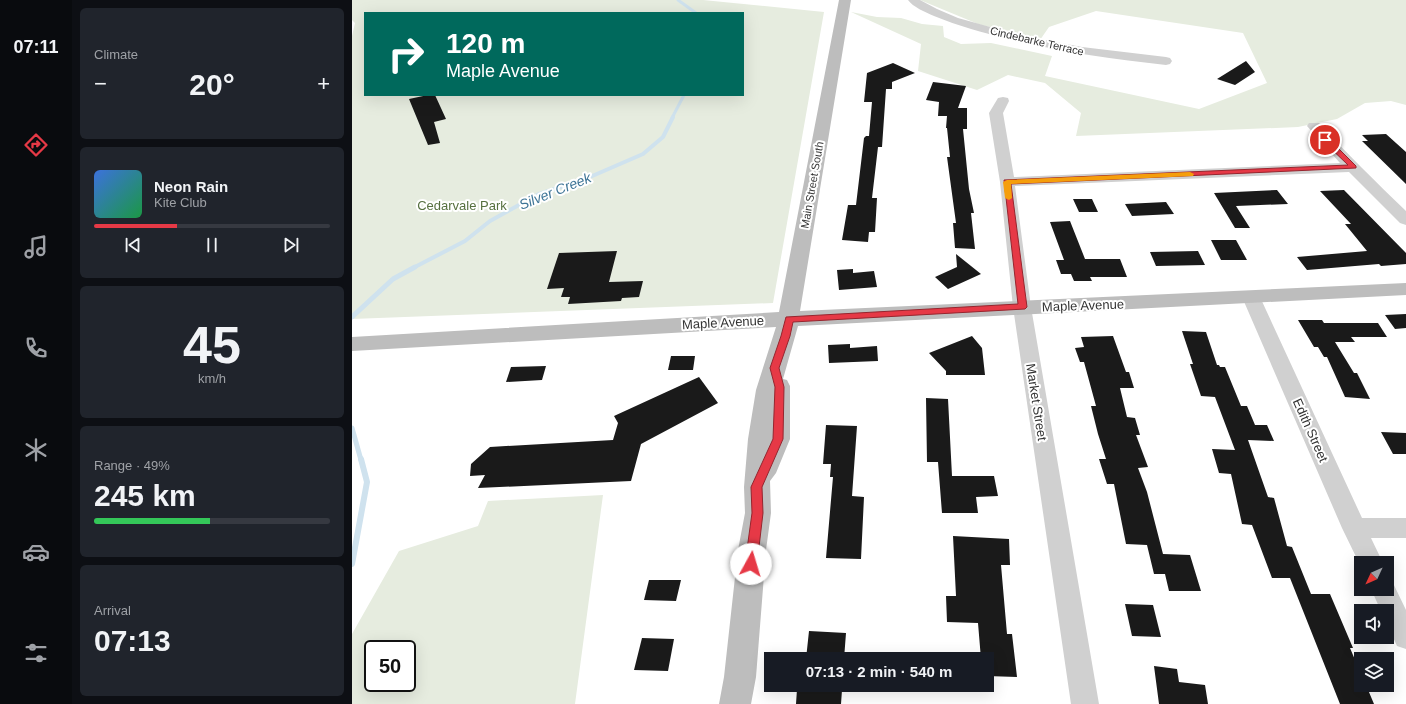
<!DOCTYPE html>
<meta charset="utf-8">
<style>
:root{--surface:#171b24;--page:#20242c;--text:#f1f3f6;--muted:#9ea1a6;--line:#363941;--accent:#e63946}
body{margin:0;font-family:Helvetica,sans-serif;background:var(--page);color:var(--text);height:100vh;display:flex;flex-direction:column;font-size:15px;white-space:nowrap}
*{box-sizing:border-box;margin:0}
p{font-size:13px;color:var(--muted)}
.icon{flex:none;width:22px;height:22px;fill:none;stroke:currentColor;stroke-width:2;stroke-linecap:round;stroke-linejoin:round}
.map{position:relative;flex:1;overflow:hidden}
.panel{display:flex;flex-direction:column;gap:8px;padding:8px;background:#0d0f14;width:280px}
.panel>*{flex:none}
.top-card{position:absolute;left:12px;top:12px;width:380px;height:84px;border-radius:0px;box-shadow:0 4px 16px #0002;background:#00695c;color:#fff;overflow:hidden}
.needle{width:26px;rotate:226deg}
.fabs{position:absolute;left:1002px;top:556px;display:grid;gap:8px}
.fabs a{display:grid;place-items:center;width:40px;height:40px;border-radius:0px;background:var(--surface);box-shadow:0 4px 16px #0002;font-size:20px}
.speed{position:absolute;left:12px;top:640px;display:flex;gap:8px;font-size:20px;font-weight:700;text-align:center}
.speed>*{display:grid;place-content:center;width:52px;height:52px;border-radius:50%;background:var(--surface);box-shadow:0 4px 16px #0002;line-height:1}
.speed .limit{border:2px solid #111;border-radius:6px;background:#fff;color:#111}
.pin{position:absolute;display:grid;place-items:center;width:34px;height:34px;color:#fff;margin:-17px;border:2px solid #fff;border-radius:50%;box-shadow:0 1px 4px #0007}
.me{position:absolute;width:44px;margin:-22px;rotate:6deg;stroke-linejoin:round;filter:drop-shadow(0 0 3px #0008)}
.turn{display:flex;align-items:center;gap:14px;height:84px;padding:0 16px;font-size:18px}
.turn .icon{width:52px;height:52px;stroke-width:2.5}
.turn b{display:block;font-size:28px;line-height:34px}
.big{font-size:30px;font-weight:700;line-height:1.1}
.panel .widget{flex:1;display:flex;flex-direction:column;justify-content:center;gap:6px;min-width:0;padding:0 14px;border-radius:6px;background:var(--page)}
.panel .dial{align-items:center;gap:0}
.dial b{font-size:52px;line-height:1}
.song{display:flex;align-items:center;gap:12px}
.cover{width:48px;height:48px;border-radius:6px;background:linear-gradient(135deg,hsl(220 70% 55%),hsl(140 70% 35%))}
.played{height:4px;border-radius:2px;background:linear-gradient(90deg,var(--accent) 35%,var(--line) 35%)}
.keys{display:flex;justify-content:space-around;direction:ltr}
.heat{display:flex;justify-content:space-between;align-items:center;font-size:22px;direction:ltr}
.charge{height:6px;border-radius:3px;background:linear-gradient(90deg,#34c759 49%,var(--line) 0)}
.trip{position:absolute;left:412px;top:652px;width:230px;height:40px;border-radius:0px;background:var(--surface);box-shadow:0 4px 16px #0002;font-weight:700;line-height:40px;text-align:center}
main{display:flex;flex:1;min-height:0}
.tabs{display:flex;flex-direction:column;width:72px;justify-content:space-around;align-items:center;background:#090b0e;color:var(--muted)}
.tabs .icon{width:28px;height:28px}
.tabs .selected{color:var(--accent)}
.tabs b{font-size:18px;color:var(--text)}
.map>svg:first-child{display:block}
.green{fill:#e6ecdf;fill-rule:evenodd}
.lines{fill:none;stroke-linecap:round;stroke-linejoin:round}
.stream-far3{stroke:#cfe2ee;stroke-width:3}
.stream-far2{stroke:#cfe2ee;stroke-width:4}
.stream-far1{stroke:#cfe2ee;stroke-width:5}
.stream{stroke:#cfe2ee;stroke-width:6}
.building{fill:#1a1a1a}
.street{fill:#d0d0d0;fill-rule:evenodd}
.secondary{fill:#bdbdbd;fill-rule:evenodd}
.route{fill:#e63946;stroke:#96252e}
.slow{fill:#f59e0b}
.labels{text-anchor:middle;stroke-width:4;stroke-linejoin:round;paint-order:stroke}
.far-street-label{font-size:11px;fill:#333;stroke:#fff}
.park-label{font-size:13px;fill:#56703f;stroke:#fff}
.street-label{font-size:13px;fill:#333;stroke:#fff}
.water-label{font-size:14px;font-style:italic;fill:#3f7597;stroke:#fff}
</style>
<main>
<nav class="tabs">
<b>07:11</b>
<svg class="icon selected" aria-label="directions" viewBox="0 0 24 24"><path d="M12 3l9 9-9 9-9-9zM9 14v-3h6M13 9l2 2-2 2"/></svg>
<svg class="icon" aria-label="music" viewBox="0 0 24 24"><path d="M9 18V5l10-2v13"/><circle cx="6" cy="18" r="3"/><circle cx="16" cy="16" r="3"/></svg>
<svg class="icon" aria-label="phone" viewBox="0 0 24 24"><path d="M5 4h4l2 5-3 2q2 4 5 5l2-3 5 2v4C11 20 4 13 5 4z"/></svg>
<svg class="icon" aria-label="climate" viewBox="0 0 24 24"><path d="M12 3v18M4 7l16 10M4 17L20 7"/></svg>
<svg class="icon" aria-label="car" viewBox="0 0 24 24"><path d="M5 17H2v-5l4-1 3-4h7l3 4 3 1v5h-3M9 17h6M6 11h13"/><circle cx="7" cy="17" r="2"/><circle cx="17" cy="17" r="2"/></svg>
<svg class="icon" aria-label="filters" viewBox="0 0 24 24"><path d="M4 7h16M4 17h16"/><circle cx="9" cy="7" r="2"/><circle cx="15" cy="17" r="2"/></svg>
</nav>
<section class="panel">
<div class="widget"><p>Climate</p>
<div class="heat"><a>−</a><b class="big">20°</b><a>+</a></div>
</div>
<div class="widget">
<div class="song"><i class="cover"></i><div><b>Neon Rain</b><p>Kite Club</p></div></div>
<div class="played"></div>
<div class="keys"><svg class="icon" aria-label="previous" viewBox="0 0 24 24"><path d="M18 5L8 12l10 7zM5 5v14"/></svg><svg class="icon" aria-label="pause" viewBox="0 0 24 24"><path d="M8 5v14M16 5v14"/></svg><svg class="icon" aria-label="next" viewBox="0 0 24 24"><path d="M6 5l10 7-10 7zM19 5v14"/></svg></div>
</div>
<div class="widget dial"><b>45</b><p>km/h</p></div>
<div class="widget"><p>Range · 49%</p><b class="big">245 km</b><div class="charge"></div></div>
<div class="widget"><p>Arrival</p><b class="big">07:13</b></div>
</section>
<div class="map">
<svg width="1054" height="704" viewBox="0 0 1054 704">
<rect width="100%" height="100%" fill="#fff"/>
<path class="green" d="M0 0H351L472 12 421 303 0 319V36L3 23 0 20ZM13 13H391V95H13Z
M568 0H1054V105L1039 101 1013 103 985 119 946 127 724 136 729 113 693 83 656 75 625 90 566 71 569 44 499 12 525 17 549 18 570 24 591 26 592 37 609 44 639 43 700 56 693 76 847 109 915 83 891 33 744 11 697 27 688 40 626 24Z
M251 495 223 704H0V634L47 551 126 526 136 501ZM21 649H55V683H21Z"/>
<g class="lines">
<path class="stream-far3" d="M326 0 344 13
M320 118 332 95"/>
<path class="stream-far2" d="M61 268 113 241 138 221 187 194 231 180 291 154 311 137 321 117"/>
<path class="stream-far1" d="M0 317 41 279 63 267
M0 428 9 460"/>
<path class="stream" d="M0 564 15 482 9 459"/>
</g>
<path class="building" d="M894 61 903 72 883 85 865 79Z
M541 63 563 73 540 82V89H534L530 147H526L520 198H525L523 232H517L516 242 490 240 496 205H504L512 138 514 136H517L520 102H512L515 73Z
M581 82 614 86 606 108H615V129H611L617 189 622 213H619L623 249 603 248 601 223H604L595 157H598L595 128H594L595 116H586L587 102 574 100Z
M76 95H83L94 119 82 122 88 143 76 145 57 99Z
M1034 134 1054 152V184L1010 141H1016L1010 135Z
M925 190 936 204 884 206 898 228H883L862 193Z
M992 190 1054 253V264L1029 266 1027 264 955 270 945 257 1015 251 993 224H999L968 191Z
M721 199H740L746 212H727Z
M814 202 822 214 780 216 773 204Z
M718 221 733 259H768L775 277H738L740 281H722L719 274H709L704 260H712L698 222Z
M859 240H884L895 260H869Z
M265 251 257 282 291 281 287 297 270 298 269 301 216 304 218 297H209L212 288 195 289 207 253Z
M846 251 853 265 804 266 798 252Z
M604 254 629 274 596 289 583 277 605 267Z
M501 269V273L522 271 525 287 487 290 485 270Z
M1054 314V328L1043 329 1033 315Z
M946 320H970L972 323H1026L1035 337H999L1003 342H983L1002 373H1005L1018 399 993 397 975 357H972L966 347H962Z
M830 331 854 332 865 365H867L868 367H873L889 406H895L903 425H915L922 441 896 440 916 497 922 498 935 546 940 547 959 594H978L1001 648H998L1009 674V685H1014L1022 704H988L938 578H920L900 525 890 524 879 474 867 473 860 449 883 450 863 397 849 396 838 364H841Z
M620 336 630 348 633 375H594V371L577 353Z
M761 336 774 372H777L782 388H768L775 417 783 418 788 435H784L796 467 786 468 795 492 811 554 838 555 849 591H817L813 574H802L795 545 774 544 762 484H755L747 459H754L746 434 739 406H744L732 362H728L723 348 732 347 729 337Z
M498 344V348L525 346 526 361 477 363 476 345Z
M319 356H343L341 370H316Z
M194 366 190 380 154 382 159 367Z
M347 377 366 403 289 444 279 481 126 488 133 475 118 476 119 464 138 447 261 440 266 423 262 416Z
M574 398 596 399 600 476H642L646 496 624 497 626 513H590L586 462H575Z
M474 425 505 426 500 496 512 497 509 559 474 558 481 477H478L479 464H471Z
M1029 432 1054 433V454H1041Z
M601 536 657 539 658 565H649L655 634H660L665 677 635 676V659H629L626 623 595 622 594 596H604Z
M297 580H329L324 601 292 600Z
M773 604 801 605 809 637 780 636Z
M457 631 494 633 492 659H454Z
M290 638 322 639 316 671 282 670Z
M802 666 825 669 827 682 853 685 856 704H807Z
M445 689 490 690 489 704H444Z"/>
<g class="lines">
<path class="street" d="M556 0H568L585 9 606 18 667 35 730 47 814 57 818 58 820 61 818 64 814 65C761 59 709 52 657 39 632 33 606 26 582 16 573 12 561 7 556 0Z
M651 97 656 98 657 101 651 113 662 177 988 163 955 126 957 123H967C995 154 1024 182 1054 211V225L1048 223 997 172 663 186 679 307 747 704H719L661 307 648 182 637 113 646 98Z
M899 291 905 293 908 297 1010 518H1054V538H1019L1031 563H1009V567L990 528 890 297 893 293Z
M1035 579 1040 581 1054 610V649L1045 646 1035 624V611H1029L1019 589H1035Z"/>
<path class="secondary" d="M487 0H499L448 311 1054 283V295L446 326 431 379 435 380 438 386V439L424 473 418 481 419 513 414 550 404 677 399 704H367L372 677 386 550 393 513 392 487 396 439 404 390 424 327 0 351V337L427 312Z"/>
</g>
<path class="route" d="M971 138H976L1004 166V168L659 184 675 307 673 309 441 322 438 336 427 368 432 387 431 439 410 487 411 513 405 564 403 568 399 569 395 568 393 564 400 513 399 487 421 439 423 387 418 368 429 336 434 317 666 304 652 180 996 165 971 141Z"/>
<path class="slow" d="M838 172 842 174 841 176 659 184 660 198 657 200 653 198 651 182 655 180Z"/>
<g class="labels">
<g class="far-street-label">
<text transform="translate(685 41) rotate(13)" y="4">Cindebarke Terrace</text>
<text transform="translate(460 185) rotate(-80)" y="4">Main Street South</text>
</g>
<g class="park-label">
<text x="110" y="210">Cedarvale Park</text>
</g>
<g class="street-label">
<text transform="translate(731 305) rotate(-2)" y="5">Maple Avenue</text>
<text transform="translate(371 322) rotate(-3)" y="5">Maple Avenue</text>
<text transform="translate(685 402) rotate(81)" y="5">Market Street</text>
<text transform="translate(959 430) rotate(66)" y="5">Edith Street</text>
</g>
<g class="water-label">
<text transform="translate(203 191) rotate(-22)" y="5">Silver Creek</text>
</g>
</g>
</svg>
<div class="fabs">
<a><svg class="needle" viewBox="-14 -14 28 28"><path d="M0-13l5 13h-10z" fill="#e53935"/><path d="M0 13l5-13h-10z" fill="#9ea1a6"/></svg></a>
<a><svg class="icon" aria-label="sound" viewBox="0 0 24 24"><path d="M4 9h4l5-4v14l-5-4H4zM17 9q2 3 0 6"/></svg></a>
<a><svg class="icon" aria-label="layers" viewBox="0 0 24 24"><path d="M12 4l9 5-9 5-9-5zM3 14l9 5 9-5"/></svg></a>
</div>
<div class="speed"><div class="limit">50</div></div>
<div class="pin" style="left:973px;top:140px;background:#d93025"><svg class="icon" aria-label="arrive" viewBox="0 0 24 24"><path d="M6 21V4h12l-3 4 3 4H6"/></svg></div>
<svg class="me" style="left:399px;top:564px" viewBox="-20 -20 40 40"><circle r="19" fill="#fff"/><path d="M0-13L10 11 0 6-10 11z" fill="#e63946"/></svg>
<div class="trip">07:13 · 2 min · 540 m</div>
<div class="top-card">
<div class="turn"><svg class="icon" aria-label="right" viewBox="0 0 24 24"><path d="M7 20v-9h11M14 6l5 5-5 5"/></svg><div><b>120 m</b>Maple Avenue</div></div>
</div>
</div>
</main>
